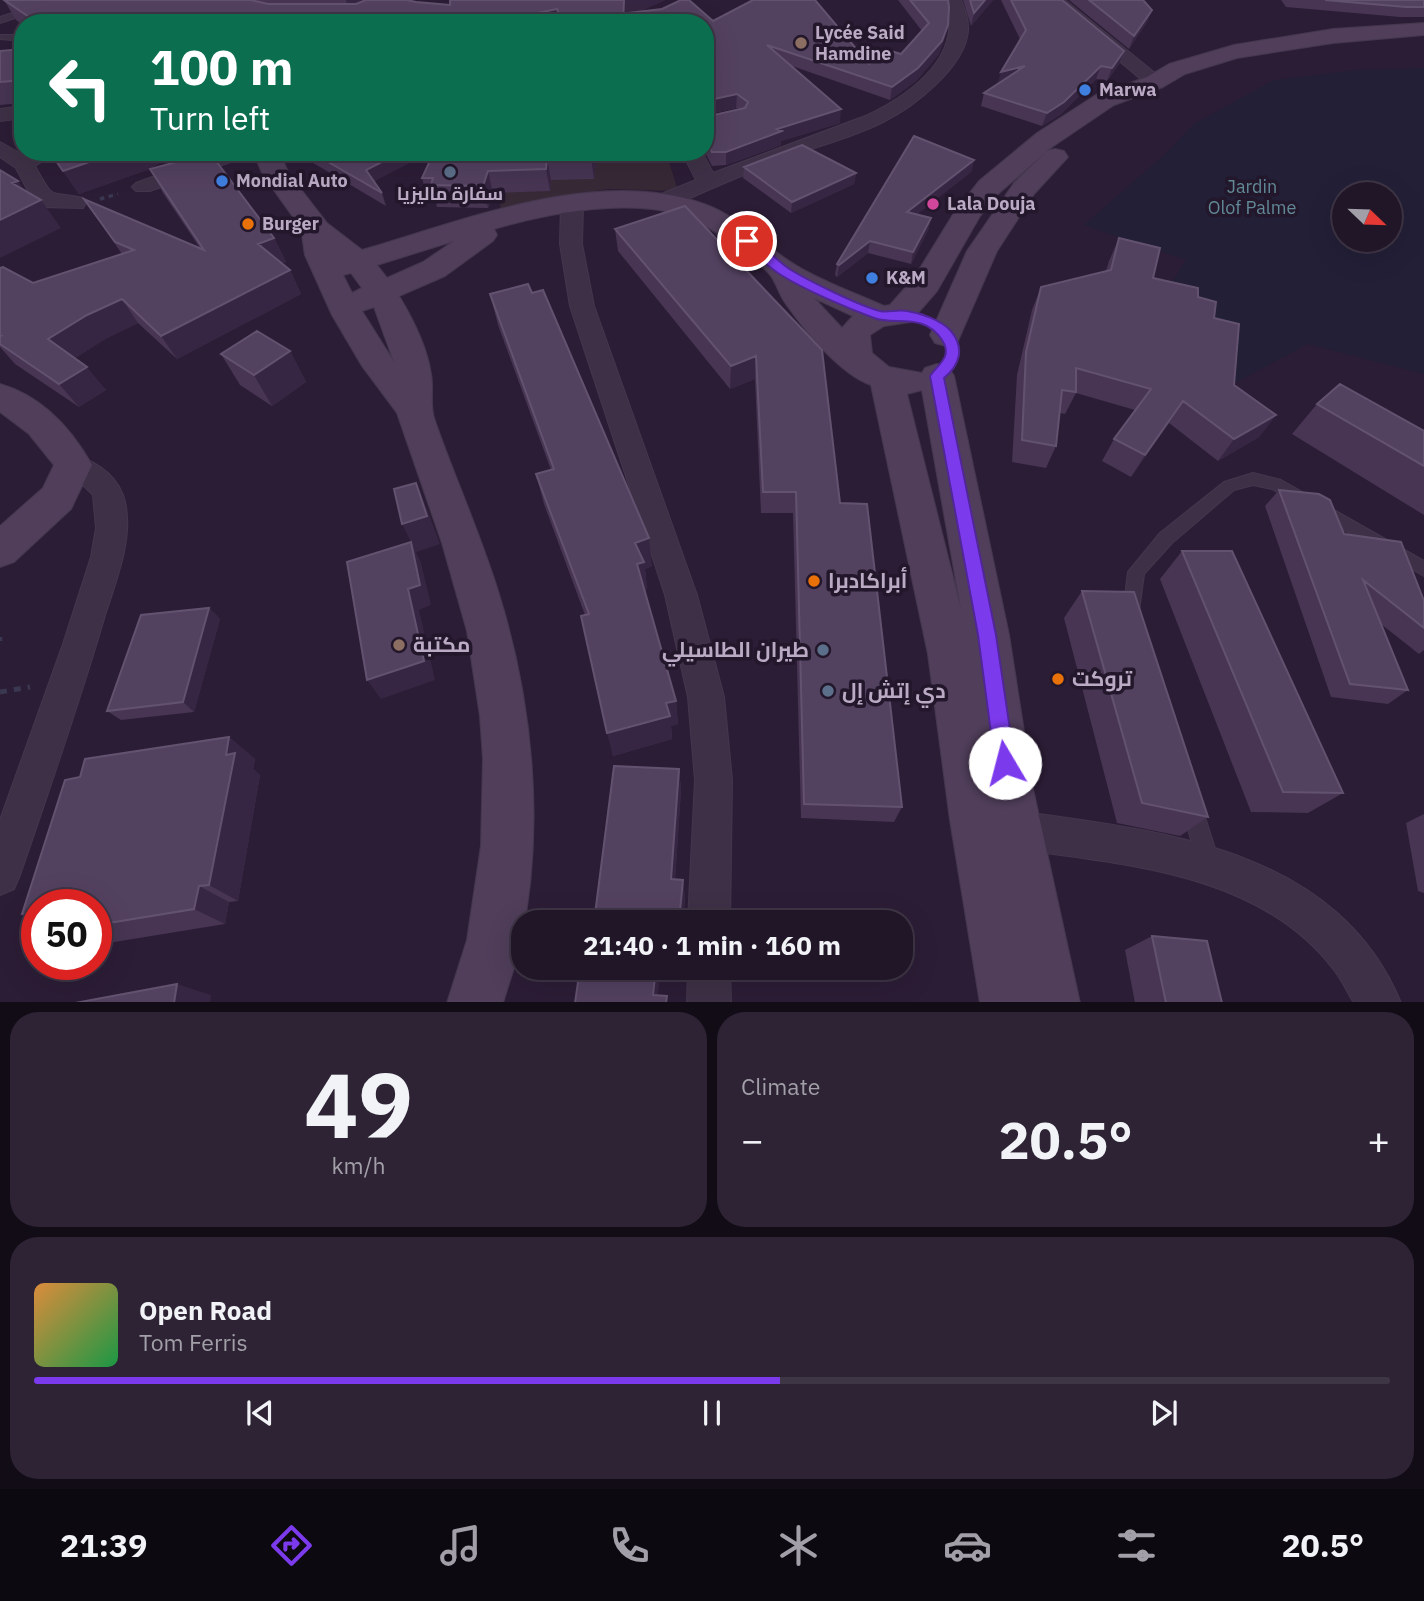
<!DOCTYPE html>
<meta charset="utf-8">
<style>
:root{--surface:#211628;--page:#2d2334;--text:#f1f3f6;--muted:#a29fa8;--line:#3e3545;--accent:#7c3aed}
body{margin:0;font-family:"IBM Plex Sans",Cairo,sans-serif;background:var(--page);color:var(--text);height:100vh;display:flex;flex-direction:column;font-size:26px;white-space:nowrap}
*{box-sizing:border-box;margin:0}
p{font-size:23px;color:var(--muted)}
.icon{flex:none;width:38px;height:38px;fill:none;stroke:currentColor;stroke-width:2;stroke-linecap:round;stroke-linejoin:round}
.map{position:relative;height:1002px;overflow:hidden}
.drawer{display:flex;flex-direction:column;gap:10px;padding:10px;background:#120c16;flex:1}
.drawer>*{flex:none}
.hud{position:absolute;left:14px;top:14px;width:700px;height:147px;border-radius:28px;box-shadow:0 7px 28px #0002,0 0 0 2px var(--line);background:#0b6e4f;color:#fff;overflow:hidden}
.needle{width:46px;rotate:113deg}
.fabs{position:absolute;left:1332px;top:182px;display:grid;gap:14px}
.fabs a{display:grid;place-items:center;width:70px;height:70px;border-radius:50%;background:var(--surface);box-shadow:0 7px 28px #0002,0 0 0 2px var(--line);font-size:35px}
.speed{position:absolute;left:21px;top:889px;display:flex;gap:14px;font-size:35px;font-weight:700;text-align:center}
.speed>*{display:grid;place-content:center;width:91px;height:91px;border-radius:50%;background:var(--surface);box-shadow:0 7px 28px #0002,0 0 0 2px var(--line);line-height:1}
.speed .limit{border:10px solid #d22;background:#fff;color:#111}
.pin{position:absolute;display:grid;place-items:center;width:60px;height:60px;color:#fff;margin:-30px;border:4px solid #fff;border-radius:50%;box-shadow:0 2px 7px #0007}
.me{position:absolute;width:77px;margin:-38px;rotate:352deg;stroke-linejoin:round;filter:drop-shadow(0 0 5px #0008)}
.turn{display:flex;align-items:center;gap:24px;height:147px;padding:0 21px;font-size:32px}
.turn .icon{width:91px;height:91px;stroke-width:2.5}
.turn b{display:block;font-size:49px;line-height:60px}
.big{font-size:52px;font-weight:700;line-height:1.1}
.drawer .card{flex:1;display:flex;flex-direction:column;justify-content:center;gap:10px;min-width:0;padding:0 24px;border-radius:28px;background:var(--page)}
.drawer .dial{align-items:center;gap:0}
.dial b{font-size:91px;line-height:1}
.song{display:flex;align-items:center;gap:21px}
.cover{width:84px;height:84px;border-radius:10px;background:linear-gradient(135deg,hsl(30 70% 55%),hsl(140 70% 35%))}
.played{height:7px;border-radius:4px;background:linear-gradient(90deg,var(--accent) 55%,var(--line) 55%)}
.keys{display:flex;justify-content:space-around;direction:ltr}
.heat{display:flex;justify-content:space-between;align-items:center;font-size:38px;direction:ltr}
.drawer .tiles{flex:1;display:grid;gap:10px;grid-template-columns:1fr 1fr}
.card:last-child{grid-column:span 2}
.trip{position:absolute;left:511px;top:910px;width:402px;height:70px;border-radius:28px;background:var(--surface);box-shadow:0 7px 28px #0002,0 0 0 2px var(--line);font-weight:700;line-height:70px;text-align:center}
.menu{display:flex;height:112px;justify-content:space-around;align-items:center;background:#0d0910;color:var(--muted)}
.menu .icon{width:49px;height:49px}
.menu .active{color:var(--accent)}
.menu b{font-size:32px;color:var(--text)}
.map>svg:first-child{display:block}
.medical{fill:#382936}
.green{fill:#221f37;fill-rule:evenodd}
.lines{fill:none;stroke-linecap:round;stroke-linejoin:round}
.lane-casing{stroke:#44374d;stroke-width:2}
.street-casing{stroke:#44374d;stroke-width:2}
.secondary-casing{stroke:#44374d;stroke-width:2}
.path-far2{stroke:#3a3750;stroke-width:3.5;stroke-dasharray:4.5 4.5;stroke-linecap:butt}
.path-far1{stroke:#3a3750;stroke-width:4.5;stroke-dasharray:5 5;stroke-linecap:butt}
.path{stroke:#3a3750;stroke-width:5;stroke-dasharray:7 7;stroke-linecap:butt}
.lane{fill:#3e3147;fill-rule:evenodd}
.street{fill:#3e3147;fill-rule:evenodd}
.secondary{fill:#503e5a;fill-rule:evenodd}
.wall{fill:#473553}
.shaded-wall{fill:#372643}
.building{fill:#534160;stroke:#63526f;stroke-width:2}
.route{fill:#7c3aed;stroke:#51269a;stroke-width:2}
.education-dot{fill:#8d6e63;stroke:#23172b;stroke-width:2.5}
.shop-dot{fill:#3f7fe0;stroke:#23172b;stroke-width:2.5}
.service-dot{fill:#5c6f8a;stroke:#23172b;stroke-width:2.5}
.hotel-dot{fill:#d1479c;stroke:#23172b;stroke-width:2.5}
.food-dot{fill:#e8710a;stroke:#23172b;stroke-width:2.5}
.labels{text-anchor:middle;stroke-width:7;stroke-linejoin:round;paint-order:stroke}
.far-poi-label{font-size:18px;font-weight:bold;fill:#baaac4;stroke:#23172b;text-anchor:start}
.far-park-label{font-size:18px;fill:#618996;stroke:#23172b}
.poi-label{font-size:21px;font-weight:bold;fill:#baaac4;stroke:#23172b;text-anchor:start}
</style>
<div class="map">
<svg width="1424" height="1003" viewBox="0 0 1424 1003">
<rect width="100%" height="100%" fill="#2c1d36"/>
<path class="medical" d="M504 152H666L678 191 608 189 558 196 500 211Z"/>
<path class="green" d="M1424 68V374L1308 344 1199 402 1153 288 1174 279 1186 260 1084 225 1163 156 1194 124 1274 80 1357 70ZM1344 194H1390V240H1344Z"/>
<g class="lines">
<defs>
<path id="lane" d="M12 13 15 14V18L0 23V17Z
M0 35H23V41L0 39Z
M1253 473 1281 480 1424 561V576L1272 489 1253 485 1234 490 1172 543 1144 574 1138 618 1132 621 1126 618 1123 613 1128 572 1160 533 1224 482Z
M1191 795 1198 798 1201 805 1220 864 1216 871 1209 875 1202 871 1198 864 1181 805 1184 798Z"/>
<path id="street" d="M945 0H961C965 10 969 20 968 31 965 67 914 107 883 122 852 138 816 146 783 159 745 174 707 190 670 207H654L651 202 654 197 696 180 682 152H702L713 173 868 115C913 93 965 55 945 0Z
M1047 0H1065L1161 78 1164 82 1161 86H1149Z
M23 106V118L0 121V109Z
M0 142 25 156 31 152H57L35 166C55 202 47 190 83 198L86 203 83 208 42 207 29 193 16 168 0 157Z
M220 152H250L247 156 150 191H136L132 187 136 183Z
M572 198 580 199 583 204 582 244 594 306 697 595 724 697 732 780 730 922H688L695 780 688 697 665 595 570 306 560 244 561 204 564 199Z
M73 454C97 462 119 476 125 502 134 541 114 585 103 622 78 707 49 791 20 875L14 889 0 895V820L63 644 91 557 96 528 93 495 80 482 63 473 59 465 63 457Z
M1017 811C1161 831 1337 848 1401 1003H1354C1347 992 1342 980 1334 970 1261 873 1127 865 1017 849L1003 844 998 830 1003 816Z
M688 968H730L731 1003H687Z"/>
<path id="secondary" d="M1424 23V35L1333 43 1237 58 1185 74 1163 87 1114 105 1046 151 1055 149 1064 151 1068 157 1034 194 997 251 957 343 946 346 935 343 930 335 967 251 1014 183 1046 152 999 193 980 216 937 291 910 322 884 326 870 335 872 353 889 367 922 373 925 368 937 364 949 368 954 376 1009 635 1033 789 1080 1003H980L950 820 928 654 871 385C840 374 805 331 786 304 780 296 777 285 771 276 765 267 751 259 742 252 725 238 709 226 689 218 634 196 548 213 494 229L497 235 493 241 445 276 399 296C413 319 427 347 431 374 434 390 429 405 435 421 455 478 480 533 498 591 533 702 545 827 521 941 517 962 509 982 503 1003H447L467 940 481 846 483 759 480 716 467 631 442 543 397 413 362 366 332 315 305 255 301 228 263 175 253 152H279L289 174 327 223 362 250C466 220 597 166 704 204 741 217 764 247 797 266 824 282 855 293 884 306L890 305 914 278 954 213 979 181 1037 133 1096 95 1147 77 1169 64 1234 45 1333 29ZM454 241 423 262 387 278 377 265ZM351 273 362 288 352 293 343 275ZM814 298 853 316 842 328ZM374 307 394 362 362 311ZM922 390 961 609 907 394Z
M0 384C42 396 71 428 92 465L71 509 14 562 0 567V526L43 488 54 465 29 434 0 412Z"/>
</defs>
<use href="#lane" class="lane-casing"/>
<use href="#street" class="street-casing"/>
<use href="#secondary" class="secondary-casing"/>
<path class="path-far2" d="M100 199 118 194"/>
<path class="path-far1" d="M0 637V641"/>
<path class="path" d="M0 692 30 687"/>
<use href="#lane" class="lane"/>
<use href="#street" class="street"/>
<use href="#secondary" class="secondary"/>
</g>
<path class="wall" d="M4 0H407L416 2 450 5 665 0 638 12 713 21 869 64 901 54 922 31 898 0H948L945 37 939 54 916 81 890 100 792 66 840 123 781 141V145L726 165 712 166 705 152V117L739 109 736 108 705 115V23H628L627 16 626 17 625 23H23V25L16 20Z
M963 0H993L971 26Z
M1001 0H1062L1124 51 1119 64 1107 81 1096 79 1060 115 1042 126 981 106 984 93 998 84 1020 39Z
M1069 0H1143L1152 10 1147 22 1129 49Z
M1281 0H1424V17H1400L1286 7Z
M23 49V103L0 105V51Z
M50 152H180L147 170 79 194Z
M297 152H406L409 163 374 181 382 193 386 206 298 154Z
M434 152H597L594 179 551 180 550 191 493 193 488 208 437 207 435 200H428L422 178Z
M974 160 971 172 917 214 931 218 928 230 911 264 868 253 837 277 835 275 837 264Z
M744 167 856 173 854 184 791 213 743 178Z
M150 169 274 238 286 262 282 263 290 270 301 294 177 359 138 323 105 339 75 358 106 390 79 407 15 364 0 347V268L33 283 122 254 84 199 200 248 163 193Z
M685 206 840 503 902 807 894 822 801 818 793 513H761L755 379 730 389 618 251 615 229Z
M1119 238 1153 278 1198 297 1214 318 1234 385 1276 415 1259 437 1218 461 1169 423 1131 477 1102 461 1114 439 1135 410 1076 393 1065 414 1060 413 1056 446 1046 468 1012 462 1017 375 1032 310 1041 287 1106 271 1109 261Z
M490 294 652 566 645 569 647 589 645 590 676 701 678 724 671 726 672 739 613 756 585 615 544 504 536 474 551 470 498 325Z
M290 351 306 382 272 406 240 385 221 354Z
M1317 404 1424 431V515L1292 434Z
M1279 490 1344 534 1424 601V650L1419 654 1381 624 1408 690 1388 704 1331 697 1265 506Z
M1182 551 1343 793 1308 813 1251 812 1160 579Z
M1082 591 1208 817 1180 836 1117 823 1064 618Z
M209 608 220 619 194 712 121 720 107 711Z
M229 737 255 759 253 769 260 775 238 901 229 902 225 924 96 945V905H37V939L29 936 35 918 22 914 80 777Z
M679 769 681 790 675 879 685 896 683 922H594Z
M1424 814V893L1418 891 1406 823Z
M1152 936 1222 1003H1135L1125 950Z"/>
<path class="shaded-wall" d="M346 0H378L350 13Z
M624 0H665L628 16 627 13 625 23H623Z
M985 0H993L971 26 974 13Z
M557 9 559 23H490Z
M1152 10 1147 22 1129 49 1134 36Z
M948 25 945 37 939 54 916 81 890 100 892 87Z
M1124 51 1119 64 1107 81 1112 68Z
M1025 66 997 85 1001 72Z
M1101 66 1096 79 1060 115 1042 126 1047 113Z
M737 94 736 108 705 115V101Z
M841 109 840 123 781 141V145L726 165V152L777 129Z
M118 152H180L147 170 79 194 63 171Z
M401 152H406L409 163 371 183 366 170Z
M592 152H597L594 179 591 157Z
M547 158 551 180 550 191 546 169Z
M974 160 971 172 905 224 907 212Z
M488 171 493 193 488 208 483 186Z
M856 173 854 184 791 213 792 202Z
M18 181 34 203 41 200 61 228 0 258V220L12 183Z
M931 218 928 230 911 264 913 252Z
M274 238 286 262 270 268 258 244Z
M870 241 868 253 837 277 839 265Z
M290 270 301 294 177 359 161 336Z
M122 299 138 323 105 339 67 363 48 339 87 315Z
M290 351 306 382 272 406 254 375Z
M756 356 755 379 730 389 731 366Z
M87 367 106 390 79 407 59 384Z
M1183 401 1169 423 1131 477 1145 455Z
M1276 415 1259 437 1218 461 1234 439Z
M416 483 428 512 440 544 416 552 421 563 431 605 419 610 435 680 381 699 367 680 408 589 411 542 402 524Z
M649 538 652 566 645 569 647 589 641 592 635 543Z
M209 608 220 619 194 712 183 702Z
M676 701 678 724 671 726 672 739 613 756 607 733 666 703Z
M229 737 255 759 253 769 260 775 238 901 209 885Z
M679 769 681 790 674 895 671 879Z
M683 880 685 896 682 922 680 911Z
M199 886 229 902 225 924 194 909Z
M656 968H661L657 1003 653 995Z
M177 984 211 995 210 1003H174Z"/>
<path class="building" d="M4 0H251L268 4H356L366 0H407L416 2 450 5V0H624L623 23H562L557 9 490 23H38Z
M681 0H689L713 21 753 0H815L869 64 888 50 901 54 929 23 910 0H948L949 7 948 25 942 41 918 68 892 87 767 45 841 109 777 129 782 131 726 152H712L705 139V117L745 108 748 102 737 94 705 101V23H631L627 13 662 9Z
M970 0H985L974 13Z
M1011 0H1062L1124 51 1112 68 1101 66 1064 102 1047 113 984 93 1025 66 1001 72 1026 30Z
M1089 0H1143L1152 10 1134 36Z
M1325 0H1424V7H1406Z
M23 49V80L0 82V51Z
M914 136 974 160 907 212 931 218 913 252 870 241 839 265 837 264Z
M802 145 856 173 792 202 744 167Z
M50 152H118L63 171Z
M311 152H401L366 170 382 193Z
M434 152H592L591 157 547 158 546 169 488 171 483 186 431 185 433 178H422Z
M210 153 274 238 258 244 290 270 161 336 122 299 87 315 48 339 87 367 59 384 0 344V337L1 336H0V268L3 267 33 283 134 250 115 242 84 199 204 250 150 169Z
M0 170 18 181 12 183 41 200 0 220Z
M685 206 822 350 840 503 867 504 902 807 804 804 796 492H763L756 356 731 366 615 229Z
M1119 238 1160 248 1153 278 1198 288V297L1216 302 1214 318 1239 324 1234 385 1276 415 1234 439 1183 401 1145 455 1114 439 1151 389 1076 368V392L1062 390 1056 446 1022 440 1026 352 1041 287 1111 270Z
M528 284 532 293 543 290 649 538 635 543 644 562 637 564 676 701 666 703 670 716 607 733 581 616 589 614 536 474 554 469 490 294Z
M257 331 290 351 254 375 221 354Z
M1340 384 1424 431V466L1317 404Z
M416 483 427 516 402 524 394 489Z
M1279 490 1319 494 1330 500 1344 534 1401 542 1424 601V628L1363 580 1408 690 1350 684Z
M411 542 420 585 408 589 424 661 367 680 347 562Z
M1182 551H1232L1343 793 1283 792Z
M1082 591 1134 592 1208 817 1142 803Z
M209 608 183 702 107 711 141 615Z
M229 737 226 755 235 753 209 885 199 886 194 909 96 925V905H37V911L22 914 65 780 80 777 85 759Z
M614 766 679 769 671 879 683 880 680 911 668 910 667 922H594Z
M37 912V935L29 936Z
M1152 936 1207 941 1222 1003H1166Z
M580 968H656L653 995 667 996 666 1003H575Z
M177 984 174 1003H75Z"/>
<path class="route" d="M747 238C764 243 776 261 791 270 809 281 860 306 880 311 888 313 898 309 907 311 921 313 941 320 951 331 965 348 960 365 944 378L996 635 1015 763 1012 770 1005 773 998 770 995 763 978 635 930 376C938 364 953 357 942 340 924 312 895 326 874 318 847 308 805 290 781 275 767 266 755 254 743 244V239Z"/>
<g class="education-dot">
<circle cx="801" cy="43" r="7"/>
<circle cx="399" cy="645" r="7"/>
</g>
<g class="shop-dot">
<circle cx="1085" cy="90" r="7"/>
<circle cx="222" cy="181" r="7"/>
<circle cx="872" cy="278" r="7"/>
</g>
<g class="service-dot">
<circle cx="450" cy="172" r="7"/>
<circle cx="823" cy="650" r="7"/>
<circle cx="828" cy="691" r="7"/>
</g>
<circle class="hotel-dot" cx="933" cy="204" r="7"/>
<g class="food-dot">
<circle cx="248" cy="224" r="7"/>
<circle cx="814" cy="581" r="7"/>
<circle cx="1058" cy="679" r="7"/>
</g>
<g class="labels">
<g class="far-poi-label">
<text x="815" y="39">Lycée Said<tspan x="815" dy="21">Hamdine</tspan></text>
<text x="1099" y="96">Marwa</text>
<text x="236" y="187">Mondial Auto</text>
<text x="450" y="200" text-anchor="middle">سفارة ماليزيا</text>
<text x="947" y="210">Lala Douja</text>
<text x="262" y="230">Burger</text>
<text x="886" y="284">K&amp;M</text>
</g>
<g class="far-park-label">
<text x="1252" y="193">Jardin<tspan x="1252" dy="21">Olof Palme</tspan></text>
</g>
<g class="poi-label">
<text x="828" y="588">أبراكادبرا</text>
<text x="413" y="652">مكتبة</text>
<text x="809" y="657" text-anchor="end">طيران الطاسيلي</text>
<text x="1072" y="686">تروكت</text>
<text x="842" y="698">دي إتش إل</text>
</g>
</g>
</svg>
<div class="fabs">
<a><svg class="needle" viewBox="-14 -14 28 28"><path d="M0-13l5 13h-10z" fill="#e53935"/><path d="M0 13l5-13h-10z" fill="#a29fa8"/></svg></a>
</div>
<div class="speed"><div class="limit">50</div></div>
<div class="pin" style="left:747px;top:241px;background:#d93025"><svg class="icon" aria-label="arrive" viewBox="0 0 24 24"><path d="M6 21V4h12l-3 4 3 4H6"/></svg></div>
<svg class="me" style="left:1005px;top:763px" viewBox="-20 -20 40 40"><circle r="19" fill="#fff"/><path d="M0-13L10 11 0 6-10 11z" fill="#7c3aed"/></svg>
<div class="trip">21:40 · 1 min · 160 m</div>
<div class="hud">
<div class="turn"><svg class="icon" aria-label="left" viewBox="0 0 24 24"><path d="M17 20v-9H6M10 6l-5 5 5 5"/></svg><div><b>100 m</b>Turn left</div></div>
</div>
</div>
<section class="drawer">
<div class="tiles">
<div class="card dial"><b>49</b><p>km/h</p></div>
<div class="card"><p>Climate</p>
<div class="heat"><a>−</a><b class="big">20.5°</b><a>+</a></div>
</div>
<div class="card">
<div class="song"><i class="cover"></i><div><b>Open Road</b><p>Tom Ferris</p></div></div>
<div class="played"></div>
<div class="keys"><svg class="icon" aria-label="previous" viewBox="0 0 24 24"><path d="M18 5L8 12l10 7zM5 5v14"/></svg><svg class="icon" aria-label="pause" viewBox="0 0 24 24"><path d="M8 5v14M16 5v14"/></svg><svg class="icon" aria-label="next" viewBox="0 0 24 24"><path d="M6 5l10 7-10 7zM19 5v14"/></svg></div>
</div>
</div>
</section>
<nav class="menu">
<b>21:39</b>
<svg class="icon active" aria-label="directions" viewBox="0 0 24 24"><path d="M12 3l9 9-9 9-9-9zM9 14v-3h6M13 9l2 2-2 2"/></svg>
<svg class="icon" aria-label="music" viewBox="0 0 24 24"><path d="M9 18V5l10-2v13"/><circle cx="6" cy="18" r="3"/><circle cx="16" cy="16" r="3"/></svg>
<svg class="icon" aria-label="phone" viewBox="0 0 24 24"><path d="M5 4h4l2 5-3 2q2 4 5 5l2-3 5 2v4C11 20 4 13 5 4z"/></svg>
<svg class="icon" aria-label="climate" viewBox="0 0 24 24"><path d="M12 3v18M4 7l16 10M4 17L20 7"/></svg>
<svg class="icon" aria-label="car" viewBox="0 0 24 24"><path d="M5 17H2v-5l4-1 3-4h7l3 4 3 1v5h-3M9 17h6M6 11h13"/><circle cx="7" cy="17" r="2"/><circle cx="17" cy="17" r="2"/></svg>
<svg class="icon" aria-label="filters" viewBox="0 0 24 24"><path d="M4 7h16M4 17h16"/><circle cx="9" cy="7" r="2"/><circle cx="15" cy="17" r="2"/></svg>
<b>20.5°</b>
</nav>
